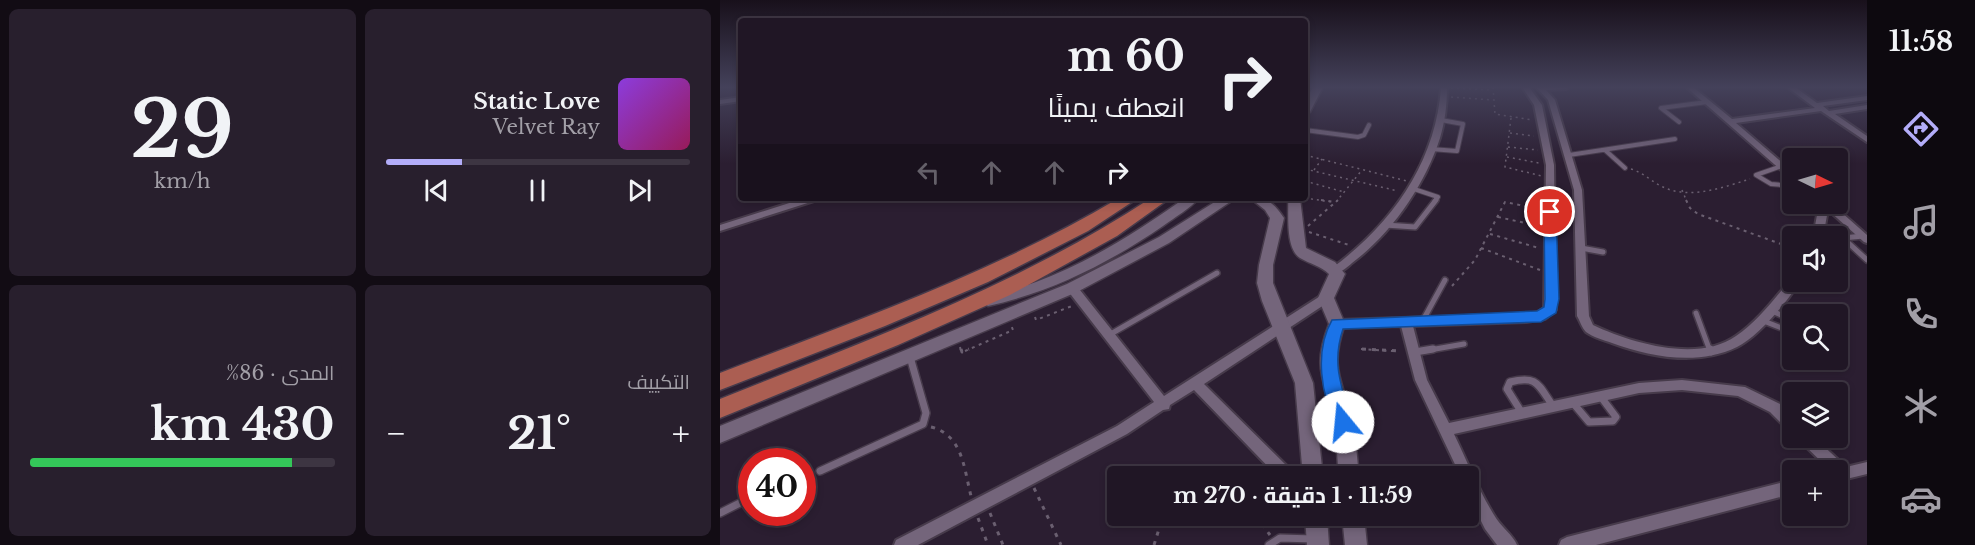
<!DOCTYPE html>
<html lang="ar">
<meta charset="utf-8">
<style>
:root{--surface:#201625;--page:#281f2d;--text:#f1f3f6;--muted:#a29fa7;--line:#3d3542;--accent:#b3adf9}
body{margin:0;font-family:"Libre Baskerville",Cairo,serif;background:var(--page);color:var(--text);direction:rtl;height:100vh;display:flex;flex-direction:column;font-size:22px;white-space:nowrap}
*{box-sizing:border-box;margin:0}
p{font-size:20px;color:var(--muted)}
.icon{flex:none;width:33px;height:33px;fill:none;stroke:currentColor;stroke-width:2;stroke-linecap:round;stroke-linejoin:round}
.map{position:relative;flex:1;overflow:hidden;direction:ltr}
.details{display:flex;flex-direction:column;gap:9px;padding:9px;background:#120c14;width:720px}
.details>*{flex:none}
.banner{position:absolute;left:18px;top:18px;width:570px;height:183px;border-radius:6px;box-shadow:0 3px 9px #0003,0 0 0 2px var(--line);direction:rtl;background:#201625;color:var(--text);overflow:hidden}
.needle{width:39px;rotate:95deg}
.fabs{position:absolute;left:1062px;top:148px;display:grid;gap:12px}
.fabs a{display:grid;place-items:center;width:66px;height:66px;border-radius:6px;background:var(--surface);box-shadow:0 3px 9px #0003,0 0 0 2px var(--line);font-size:30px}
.speed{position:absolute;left:18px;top:448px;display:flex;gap:12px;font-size:30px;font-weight:700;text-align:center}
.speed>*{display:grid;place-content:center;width:78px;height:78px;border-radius:50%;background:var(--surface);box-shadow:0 3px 9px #0003,0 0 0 2px var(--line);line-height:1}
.speed .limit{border:9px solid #d22;background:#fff;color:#111}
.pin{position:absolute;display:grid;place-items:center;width:51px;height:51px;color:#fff;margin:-26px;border:3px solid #fff;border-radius:50%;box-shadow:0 2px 6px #0007}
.me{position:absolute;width:66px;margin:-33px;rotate:343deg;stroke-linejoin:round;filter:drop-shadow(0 0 4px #0008)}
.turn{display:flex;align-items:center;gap:21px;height:126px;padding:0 24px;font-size:27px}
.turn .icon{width:78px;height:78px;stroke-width:2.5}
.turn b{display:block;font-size:42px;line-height:51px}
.lanes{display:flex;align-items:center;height:57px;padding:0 24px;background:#0003;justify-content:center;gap:30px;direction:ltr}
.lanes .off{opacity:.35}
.big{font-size:45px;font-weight:700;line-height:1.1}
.details .tile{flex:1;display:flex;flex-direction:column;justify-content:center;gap:9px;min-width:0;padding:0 21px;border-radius:9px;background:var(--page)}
.details .dial{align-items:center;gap:0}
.dial b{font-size:78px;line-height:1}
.song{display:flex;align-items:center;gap:18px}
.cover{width:72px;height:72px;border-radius:9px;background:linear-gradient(135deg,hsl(270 70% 55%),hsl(330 70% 35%))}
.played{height:6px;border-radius:3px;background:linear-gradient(90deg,var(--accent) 25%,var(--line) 25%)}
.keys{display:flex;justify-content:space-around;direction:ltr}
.heat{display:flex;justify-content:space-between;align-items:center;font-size:33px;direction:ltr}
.charge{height:9px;border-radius:4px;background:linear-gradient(90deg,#34c759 86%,var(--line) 0)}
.details .tiles{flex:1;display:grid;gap:9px;grid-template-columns:repeat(2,1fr)}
.trip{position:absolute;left:387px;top:466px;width:372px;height:60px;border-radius:6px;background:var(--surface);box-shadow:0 3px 9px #0003,0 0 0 2px var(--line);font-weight:700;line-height:60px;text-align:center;direction:rtl}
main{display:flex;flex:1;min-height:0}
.tab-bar{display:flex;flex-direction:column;width:108px;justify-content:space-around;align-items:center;background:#0d090f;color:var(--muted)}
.tab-bar .icon{width:42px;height:42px}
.tab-bar .selected{color:var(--accent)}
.tab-bar b{font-size:27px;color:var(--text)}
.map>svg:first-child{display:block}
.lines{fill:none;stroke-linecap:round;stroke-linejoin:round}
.lane-far2-casing{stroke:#473b4b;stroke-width:6}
.lane-far1-casing{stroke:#473b4b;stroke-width:8}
.lane-casing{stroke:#473b4b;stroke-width:10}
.street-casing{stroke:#473b4b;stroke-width:4}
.secondary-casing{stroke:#473b4b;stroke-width:3}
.primary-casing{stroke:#473b4b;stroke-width:3}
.path-far2{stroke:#6a5f70;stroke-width:1.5;stroke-dasharray:2 4;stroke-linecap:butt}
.path-far1{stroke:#6a5f70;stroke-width:2;stroke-dasharray:3 4.5;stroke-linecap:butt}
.path{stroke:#6a5f70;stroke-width:3;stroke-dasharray:4 6;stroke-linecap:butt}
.lane-far2{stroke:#74657b;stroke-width:4}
.lane-far1{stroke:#74657b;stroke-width:5}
.lane{stroke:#74657b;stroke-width:7}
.street{fill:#74657b;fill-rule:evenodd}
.secondary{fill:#74657b;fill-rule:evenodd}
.primary{fill:#ab5e52;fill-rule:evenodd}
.route{fill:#1a73e8;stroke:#114b97;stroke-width:1.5}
</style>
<main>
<nav class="tab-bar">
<b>11:58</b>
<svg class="icon selected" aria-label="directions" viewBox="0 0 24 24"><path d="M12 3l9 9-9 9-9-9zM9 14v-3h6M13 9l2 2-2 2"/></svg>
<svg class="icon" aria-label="music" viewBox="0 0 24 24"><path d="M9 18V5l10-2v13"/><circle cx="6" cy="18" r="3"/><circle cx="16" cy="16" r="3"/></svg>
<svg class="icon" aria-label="phone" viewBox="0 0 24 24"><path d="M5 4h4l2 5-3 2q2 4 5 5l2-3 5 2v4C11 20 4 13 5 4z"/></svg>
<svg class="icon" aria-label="climate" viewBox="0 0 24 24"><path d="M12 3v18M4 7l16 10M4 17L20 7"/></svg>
<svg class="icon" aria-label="car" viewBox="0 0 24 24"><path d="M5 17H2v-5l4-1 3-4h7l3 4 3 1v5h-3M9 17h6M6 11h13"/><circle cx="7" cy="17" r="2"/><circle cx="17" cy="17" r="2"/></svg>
</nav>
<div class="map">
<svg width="1147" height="545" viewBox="0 0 1147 545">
<rect width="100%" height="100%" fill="#2b1e31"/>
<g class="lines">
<defs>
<path id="lane-far2" d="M959 122 941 108 987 102
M585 130 638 137 644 135 649 125
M711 149 737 151 743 124 721 120
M885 150 905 168
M849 155 955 139
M1062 166 1036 175 1051 184 1072 186
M691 188 718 197 714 202"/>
<path id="lane-far1" d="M665 225 695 227 716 200
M1143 236 1123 238 1147 260
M861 248 883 252
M1052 311 1072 320
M976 313 990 351
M1041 320 1072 332
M702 322 725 280
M389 335 497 273
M704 351 744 344"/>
<path id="lane" d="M990 349 991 352
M695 352 713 349
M853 403 869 422 893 421 896 417 881 397
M802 413 787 389 790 382C818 375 818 385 833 406
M100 471 203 424 206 413 190 357
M0 513 28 499
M549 545 560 538 594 539"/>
<path id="street" d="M721 87H727C727 105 725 121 720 138 705 185 672 233 632 263 626 268 621 274 612 272L611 270 612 268C672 224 716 162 721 87Z
M802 87H809L822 105 834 165 836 310 825 319 806 322 693 326 707 380 729 423 919 383 962 380 1025 387 1060 404 1072 417V430L1067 429 1050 412 1018 396 962 390 919 393 734 434C747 461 758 489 774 515 780 526 793 535 797 545H777L765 529 748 495V477H741L695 380 681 326 617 328 613 327 611 324 613 321 617 320 806 314 818 312 824 308 826 165 814 105Z
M816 87H849L846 89 826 90 835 100 862 190 869 316 873 325C911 343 978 363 1016 336 1038 321 1054 299 1071 279L1072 282H1080C1066 303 1039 336 1017 347 978 366 930 357 892 343 883 340 873 337 866 332 862 328 860 321 857 316L854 190 828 100Z
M966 87H973L1012 119 1095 108 1067 87H1075L1097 103 1147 96V100L1103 106 1109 111 1147 105V109L1115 114 1147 136V142L1101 111 1016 123 1072 171V177H1069Z
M21 97V101L0 104V100Z
M85 198H99L97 200 0 231V225Z
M1099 204H1112L1147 235V243L1144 242 1108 210 1103 237H1093Z
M352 284 356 285 444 396 602 295H610L611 298 610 301 484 384 573 472 575 477H558L474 390 450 405 449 409 443 410 407 434 198 545H174L176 540 397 426 434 402 348 291 347 288 348 285Z
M1079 438H1095L1126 467 1147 462V474L1118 481V471H1111L1081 442Z
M1072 480V494L876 545H839L841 540 847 537Z"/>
<path id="secondary" d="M593 87H603L590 112 585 115V102Z
M465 198H479C470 209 455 217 443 226 389 263 332 292 268 306L260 301 262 297C280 292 298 289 316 282 370 262 418 231 465 198Z
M501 198H516L449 243 357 292 0 443V426L347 284 439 237Z
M530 198C548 198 554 203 564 218L553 265V283L593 383 603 477H583L575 383 542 301 537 283 539 265 550 218 545 210Z
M568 198H580L586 248 615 262 625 274 614 298 625 324C609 369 622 378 632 420 636 439 637 458 639 477H619C617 458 617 439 613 420 604 377 592 368 609 324L598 298 609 274C601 266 590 264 580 258 565 248 569 214 568 198Z
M585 516H607L609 545H587Z
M622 516H644L647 545H625Z"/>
<path id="primary" d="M399 198H418L368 231 268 282 165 326 0 390V373C136 321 273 273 399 198Z
M431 198H450L397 236 290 295 178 345 0 418V399C148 340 297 286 431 198Z"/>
</defs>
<use href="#lane-far2" class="lane-far2-casing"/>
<use href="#lane-far1" class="lane-far1-casing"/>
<use href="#lane" class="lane-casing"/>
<use href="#street" class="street-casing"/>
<use href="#secondary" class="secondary-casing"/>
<use href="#primary" class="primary-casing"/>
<path class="path-far2" d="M773 87 775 114 813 120
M731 88 773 90
M731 97 773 100
M791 118 785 167 822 176
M790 133 814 136
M788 147 818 150
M585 155 687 181
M787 157 819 163
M585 169 678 191
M911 169C924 173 932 182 943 187 970 200 1004 187 1030 179
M594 170 602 159
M585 181 624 192
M962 190 967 202
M585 198 612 202
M616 202 642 170"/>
<path class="path-far1" d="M601 200 615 202
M966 200 970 208 978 214 1072 248
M778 217 819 226
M588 226 618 200
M589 232 629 245
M770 234 819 248
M761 248 820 270
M732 286 755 260 785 202 819 209
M315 317 316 320 352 306
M240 347 241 351
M641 349 672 351
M245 351 293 330 291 325"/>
<path class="path" d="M241 349 242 352 249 349
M642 349 681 351
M211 427C243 435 244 469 251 496
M314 488 341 545
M270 513 283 545
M536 516 550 535
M258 518 268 545
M434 545 443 516"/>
<use href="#lane-far2" class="lane-far2"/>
<use href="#lane-far1" class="lane-far1"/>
<use href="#lane" class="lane"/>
<use href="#street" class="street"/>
<use href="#secondary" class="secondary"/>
<use href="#primary" class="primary"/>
</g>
<linearGradient id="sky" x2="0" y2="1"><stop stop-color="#18101b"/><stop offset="0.53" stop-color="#44415a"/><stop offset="1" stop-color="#44415a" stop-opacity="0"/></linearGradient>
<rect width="1147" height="164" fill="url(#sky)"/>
<path class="route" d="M830 209 836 212 839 299 836 313 821 322 623 329C611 364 622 388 632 422L629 427 623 429 617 427C601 396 594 351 612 320L817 311 824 307 825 299 824 212Z"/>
</svg>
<div class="fabs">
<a><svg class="needle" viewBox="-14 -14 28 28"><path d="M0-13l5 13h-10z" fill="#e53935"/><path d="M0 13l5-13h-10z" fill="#a29fa7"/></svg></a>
<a><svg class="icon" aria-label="sound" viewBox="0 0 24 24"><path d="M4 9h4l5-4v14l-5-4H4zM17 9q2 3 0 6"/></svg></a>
<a><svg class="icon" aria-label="search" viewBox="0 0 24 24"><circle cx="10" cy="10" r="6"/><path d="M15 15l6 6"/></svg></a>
<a><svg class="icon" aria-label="layers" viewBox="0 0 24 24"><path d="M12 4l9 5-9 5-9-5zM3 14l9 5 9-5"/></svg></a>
<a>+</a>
</div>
<div class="speed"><div class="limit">40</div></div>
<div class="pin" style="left:830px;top:212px;background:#d93025"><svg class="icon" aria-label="arrive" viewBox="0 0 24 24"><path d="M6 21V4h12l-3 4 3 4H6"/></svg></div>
<svg class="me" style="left:623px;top:422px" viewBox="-20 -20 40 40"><circle r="19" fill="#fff"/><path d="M0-13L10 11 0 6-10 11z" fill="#1a73e8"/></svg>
<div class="trip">11:59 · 1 دقيقة · 270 m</div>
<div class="banner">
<div class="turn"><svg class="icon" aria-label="right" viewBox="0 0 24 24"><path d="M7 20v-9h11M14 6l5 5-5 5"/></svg><div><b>60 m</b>انعطف يمينًا</div></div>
<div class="lanes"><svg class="icon off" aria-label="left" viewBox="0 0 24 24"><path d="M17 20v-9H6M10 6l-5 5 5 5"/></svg><svg class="icon off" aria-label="ahead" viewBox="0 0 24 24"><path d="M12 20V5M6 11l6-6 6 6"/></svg><svg class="icon off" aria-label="ahead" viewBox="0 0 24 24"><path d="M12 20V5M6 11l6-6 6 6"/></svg><svg class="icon" aria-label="right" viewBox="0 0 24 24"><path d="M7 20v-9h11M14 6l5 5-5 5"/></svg></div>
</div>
</div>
<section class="details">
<div class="tiles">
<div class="tile">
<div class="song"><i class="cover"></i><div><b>Static Love</b><p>Velvet Ray</p></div></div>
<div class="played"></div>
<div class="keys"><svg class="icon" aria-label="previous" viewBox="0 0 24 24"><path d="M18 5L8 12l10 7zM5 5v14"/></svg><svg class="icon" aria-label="pause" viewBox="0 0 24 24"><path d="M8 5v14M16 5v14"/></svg><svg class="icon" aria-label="next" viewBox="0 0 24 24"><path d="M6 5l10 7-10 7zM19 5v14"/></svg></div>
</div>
<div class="tile dial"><b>29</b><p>km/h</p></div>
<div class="tile"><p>التكييف</p>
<div class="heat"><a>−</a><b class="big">21°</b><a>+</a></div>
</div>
<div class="tile"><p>المدى · 86%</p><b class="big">430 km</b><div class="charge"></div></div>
</div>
</section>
</main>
